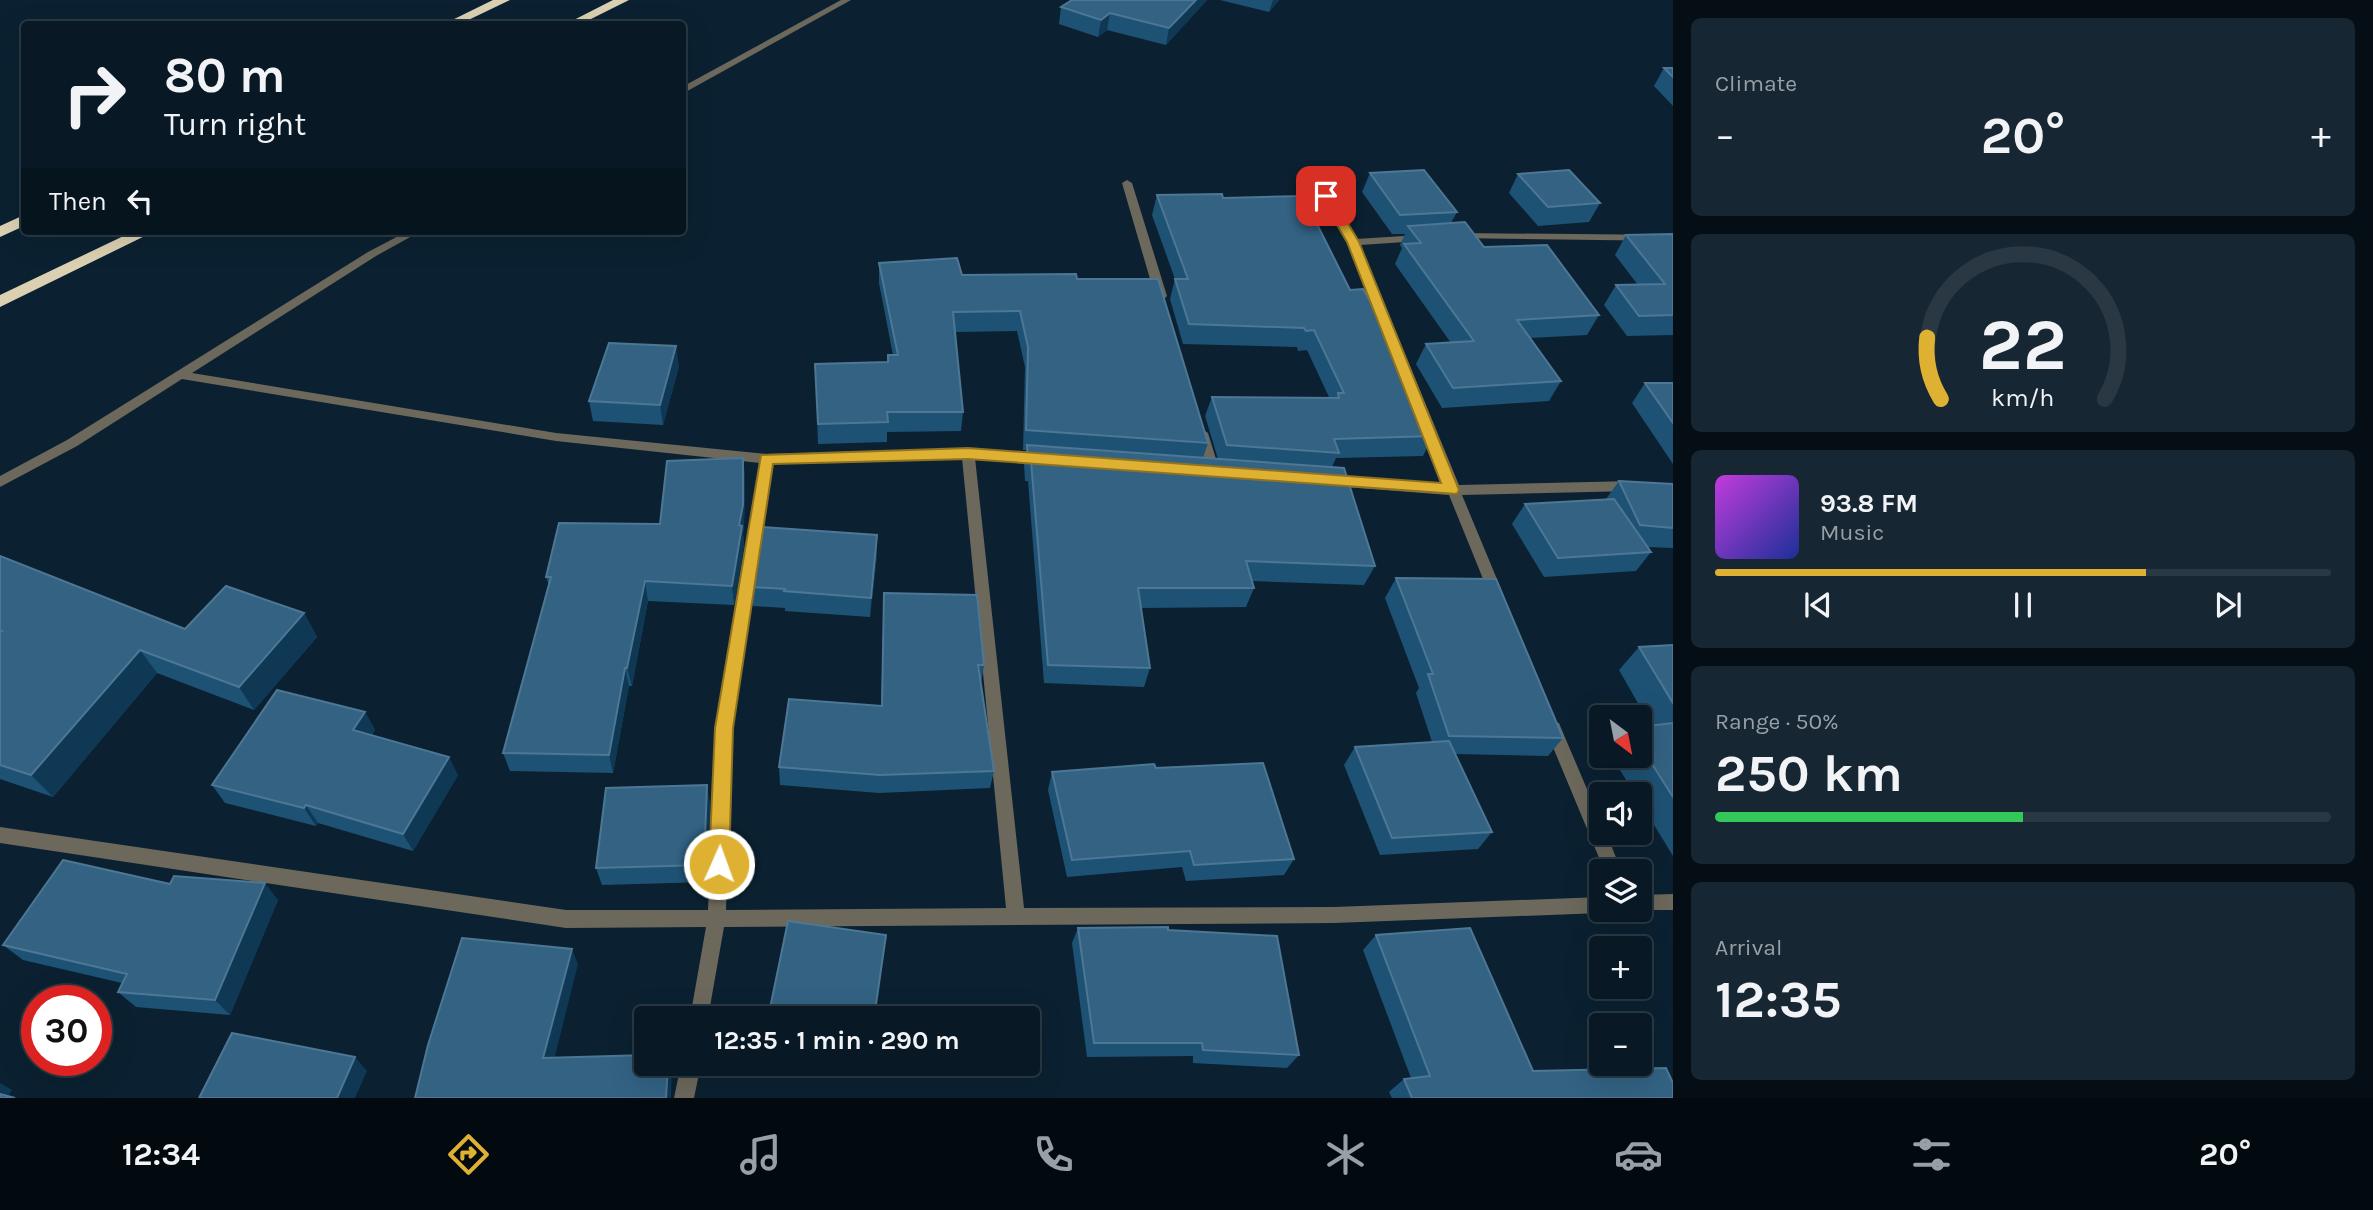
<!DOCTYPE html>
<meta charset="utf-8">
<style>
:root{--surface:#081925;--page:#162632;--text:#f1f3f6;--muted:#98a0a7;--line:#293842;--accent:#deb133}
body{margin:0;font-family:Karla,sans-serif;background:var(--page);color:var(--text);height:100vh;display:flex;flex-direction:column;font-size:26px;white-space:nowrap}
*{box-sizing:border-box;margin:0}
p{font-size:23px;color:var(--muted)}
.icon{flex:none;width:38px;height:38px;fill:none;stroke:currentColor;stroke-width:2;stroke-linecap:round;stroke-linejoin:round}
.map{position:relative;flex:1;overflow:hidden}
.drawer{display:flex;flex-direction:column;gap:18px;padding:18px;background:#040e14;width:700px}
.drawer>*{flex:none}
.top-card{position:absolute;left:21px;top:21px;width:665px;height:214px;border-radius:7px;box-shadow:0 7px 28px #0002,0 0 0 2px var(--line);background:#081925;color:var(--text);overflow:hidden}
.needle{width:46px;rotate:148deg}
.fabs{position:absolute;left:1589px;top:705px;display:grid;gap:14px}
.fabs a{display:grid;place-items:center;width:63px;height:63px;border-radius:7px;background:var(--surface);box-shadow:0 7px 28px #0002,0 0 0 2px var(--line);font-size:35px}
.speed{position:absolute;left:21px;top:985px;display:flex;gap:14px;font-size:35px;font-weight:700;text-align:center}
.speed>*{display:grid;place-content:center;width:91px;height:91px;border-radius:50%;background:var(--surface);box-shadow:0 7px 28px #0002,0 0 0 2px var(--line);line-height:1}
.speed .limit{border:10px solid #d22;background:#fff;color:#111}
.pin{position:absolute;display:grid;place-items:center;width:60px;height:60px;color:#fff;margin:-30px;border-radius:14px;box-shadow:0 4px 10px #0006}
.me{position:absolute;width:77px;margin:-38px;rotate:2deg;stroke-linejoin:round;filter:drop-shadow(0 0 5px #0008)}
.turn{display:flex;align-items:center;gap:24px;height:147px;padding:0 28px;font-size:32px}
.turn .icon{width:91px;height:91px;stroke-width:2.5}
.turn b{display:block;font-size:49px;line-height:60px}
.then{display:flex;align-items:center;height:66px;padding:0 28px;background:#0003;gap:14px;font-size:26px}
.big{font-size:52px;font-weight:700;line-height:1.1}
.drawer .card{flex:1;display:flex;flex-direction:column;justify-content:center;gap:10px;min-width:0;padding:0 24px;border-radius:10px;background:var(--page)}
.drawer .dial{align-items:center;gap:0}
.dial svg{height:182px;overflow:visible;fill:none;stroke:var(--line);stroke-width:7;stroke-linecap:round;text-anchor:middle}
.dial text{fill:var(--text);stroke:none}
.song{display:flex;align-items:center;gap:21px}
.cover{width:84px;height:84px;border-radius:10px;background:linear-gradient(135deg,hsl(290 70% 55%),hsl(230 70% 35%))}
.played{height:7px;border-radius:4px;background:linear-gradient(90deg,var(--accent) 70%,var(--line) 70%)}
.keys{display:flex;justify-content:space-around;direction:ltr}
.heat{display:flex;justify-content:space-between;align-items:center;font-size:38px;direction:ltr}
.charge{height:10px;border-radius:5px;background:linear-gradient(90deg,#34c759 50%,var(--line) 0)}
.trip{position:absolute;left:634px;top:1006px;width:406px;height:70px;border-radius:7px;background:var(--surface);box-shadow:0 7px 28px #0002,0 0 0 2px var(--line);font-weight:700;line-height:70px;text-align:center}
.menu{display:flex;height:112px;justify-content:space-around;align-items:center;background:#030a0f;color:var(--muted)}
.menu .icon{width:49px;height:49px}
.menu .current{color:var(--accent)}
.menu b{font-size:32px;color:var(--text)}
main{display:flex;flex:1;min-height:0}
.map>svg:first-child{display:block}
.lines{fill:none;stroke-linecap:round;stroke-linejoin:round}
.minor{fill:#6d685c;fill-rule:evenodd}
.motorway{fill:#dcd0b2;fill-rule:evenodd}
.wall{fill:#1e5275}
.shaded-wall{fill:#0e3854}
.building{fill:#336283;stroke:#4d7794;stroke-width:2}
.route{fill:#deb133;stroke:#907321;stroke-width:2}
</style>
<main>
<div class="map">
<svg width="1673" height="1098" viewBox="0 0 1673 1098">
<rect width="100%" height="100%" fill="#0b2131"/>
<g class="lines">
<path class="minor" d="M841 0H851L682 94V87Z
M1127 180 1132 183 1167 296 1165 298 1161 300 1155 296 1122 183Z
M1326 193 1331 196 1356 239 1420 235 1425 238 1420 241 1360 245 1459 485 1633 481 1640 486 1633 491 1462 495 1504 596 1502 600H1492L1490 596 1449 495 1332 486 1325 481 1332 476 1445 485 1348 242 1321 196Z
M408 231H421L376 256 192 373 556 433 767 454 968 448 1048 456 1050 459 1048 462 1043 464 975 458 1024 908 1334 907 1601 897V910L1607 911 1601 913 1334 923 724 927 708 1018H690L706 927 566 928 0 843V827L566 910H708L716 728 760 463 556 441 182 379 77 446 0 487V476L67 440 368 252ZM962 458 1006 908 726 910 732 728 773 463Z
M1457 233 1673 235V241L1453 238V234Z
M1202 429 1208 433 1220 472 1213 477 1206 472 1196 433Z
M1553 721 1559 723 1561 728 1601 822V833H1606L1622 872H1605L1545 728 1547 723Z
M1673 894V910H1637H1640V895Z
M681 1064H701L694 1098H674Z"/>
<path class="motorway" d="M493 0H510L460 24H444Z
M613 0H629L581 24H566Z
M24 215V226L0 237V226Z
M134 231H155L0 307V295Z"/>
</g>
<path class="wall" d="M1207 0 1166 45 1107 30 1098 37 1059 24 1061 7Z
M1220 0H1279L1269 12Z
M1664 68H1673V106L1654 86Z
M1370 173 1457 212 1451 223 1484 247 1599 315 1587 335 1530 338 1561 381 1549 401 1442 408 1416 364 1426 344 1451 343 1395 264 1402 248 1400 245 1405 234H1392L1362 192Z
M1518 174 1600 203 1589 222 1538 226 1509 193Z
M1157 195 1223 198 1350 290 1405 375 1412 391 1411 393 1433 436 1423 456 1336 458 1332 467 1375 566 1364 585 1252 581 1254 588 1246 607 1141 608 1150 668 1144 687 1044 683 1028 481H1025L1024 464 1026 450H1023L1025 367 1017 331 955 332 963 412 961 431 887 432V442L818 444 816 384 888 362V355H893L879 283V263L962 275 1077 279 1208 443 1203 458 1218 459 1205 416 1212 397H1329L1307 350 1298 351 1297 347 1183 344 1170 299 1175 279 1152 215Z
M1673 234V335L1627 336 1604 305 1616 285H1638L1615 255 1626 235Z
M679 366 663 425 593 421 589 401Z
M1645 383H1673V464L1632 403Z
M743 458 745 478 744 525 743 534 744 545 734 605 648 601 632 686H629L613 773 510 771 503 753 549 586 546 577 660 524Z
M1619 481 1673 484V548L1647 547 1651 552 1636 571 1544 577 1512 524 1525 504 1606 499Z
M877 555 870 617 785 611V608L753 606 752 587Z
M0 556 185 629 304 613 317 637 254 710 157 673 53 797 0 779Z
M1396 578 1563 738 1548 756 1455 754 1492 832 1478 849 1380 855 1344 765 1355 747 1432 742 1416 693 1419 688 1385 598Z
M884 593 984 665 981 684 994 771 990 788 879 793 780 785 779 767 881 706Z
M1673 645V856L1640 802V794H1635L1611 756H1640V727L1651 726 1619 670 1639 647Z
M365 712 375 730 372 735 458 775 413 851 318 823 316 826 225 803 212 785Z
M1156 768 1294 859 1284 875 1186 881 1182 867 1067 877 1048 790 1052 772Z
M710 803 707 882 602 885 596 868Z
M170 884 278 900 230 1015 136 1007 118 992 122 983 23 960 3 945Z
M1078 928 1168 930 1299 1055 1287 1068 1193 1063V1056L1087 1057 1072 943Z
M1376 935 1533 1071 1673 1098H1392L1389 1092 1404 1079 1411 1078 1363 950Z
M830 1064H868V1070Z"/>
<path class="shaded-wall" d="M1196 0H1207L1166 45 1169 28Z
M1273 0H1279L1269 12Z
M1110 13 1107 30 1098 37 1101 20Z
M676 346 679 366 663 425 660 405Z
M743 458 745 478 744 525 743 534 744 545 734 605 732 586 739 525Z
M877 535V555L870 617 871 598Z
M645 581 648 601 632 686 627 668Z
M304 613 317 637 254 710 239 687Z
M140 650 157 673 53 797 31 775Z
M625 668 629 686 613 773 609 755Z
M365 712 375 730 364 748 353 730Z
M449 757 458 775 413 851 403 834Z
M707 785 710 803 707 882 704 865Z
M306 805 318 823 316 826 304 808Z
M265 883 278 900 230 1015 215 1000Z
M886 935 875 1018H874Z
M572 949 578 964 551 1072 543 1058Z
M355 1057 367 1071 355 1098H337Z
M668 1064H671L672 1068 671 1098H666Z
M0 1083 12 1090 7 1098H0Z"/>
<path class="building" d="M1072 0H1196L1169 28 1110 13 1101 20 1061 7Z
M1664 68H1673V77Z
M1424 170 1457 212 1400 215 1370 173Z
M1569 170 1600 203 1548 207 1518 174Z
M1222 194 1223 198 1303 196 1350 290 1363 289 1409 367 1403 370 1412 391H1410L1433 436 1334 439 1339 453 1227 445 1212 397 1339 398 1338 393H1344L1314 330 1306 331 1304 328 1189 324 1175 279H1188L1157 195Z
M1465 222 1484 247 1547 245 1599 315 1517 320 1561 381 1453 388 1426 344 1474 341 1404 244 1421 243 1408 226Z
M1673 234V315L1639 316 1616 285 1665 284 1626 235Z
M957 258 962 275 1076 274 1077 279H1158L1208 443 1026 430 1028 347 1020 311 953 312 963 412H887L888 422 818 424 815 364 888 362V355H898L879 263Z
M609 343 676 346 660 405 589 401Z
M1645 383H1673V423Z
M1027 445 1344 468 1375 566 1246 561 1254 588H1138L1150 668 1048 665 1031 461H1028Z
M743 458V505L739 525 742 526 732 586 645 581 627 668H625L609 755 503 753 551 577H546L559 523 660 524 667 461Z
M1619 481 1673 484V528L1640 525Z
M1614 499 1651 552 1558 558 1525 504Z
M761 527 877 535 871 598 784 591 785 589 752 587Z
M0 556 185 629 226 586 304 613 239 687 140 650 31 775 0 765V632L2 631 0 630Z
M1396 578 1496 579 1563 738 1449 736 1428 674H1433Z
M884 593 977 595 984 665H978L994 771 880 775 779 767 789 699 882 706Z
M1673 645V703L1639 647Z
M277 690 365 712 353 730 449 757 403 834 306 805 304 808 212 785Z
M1673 723V797L1640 745V727Z
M1449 741 1492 832 1392 838 1355 747Z
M1263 763 1294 859 1194 865 1190 851 1072 860 1052 772 1154 764 1156 768Z
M707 785 704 865 596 868 606 788Z
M63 860 170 884 174 876 265 883 215 1000 118 992 127 974 3 945Z
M788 921 886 935 874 1018H768Z
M1168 927V930L1277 936 1299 1055 1203 1050 1202 1043H1094L1078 928Z
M1470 928 1533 1071 1666 1068 1673 1083V1098H1412L1404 1079 1430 1076 1376 935Z
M462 938 572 949 543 1058 646 1055V1064H668L666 1098H415L428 1045Z
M232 1033 355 1057 337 1098H199Z
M0 1094 15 1098H0Z"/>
<path class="route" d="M1322 193H1330L1359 242 1459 490 1457 494 968 459 773 464 733 728 729 864 726 870 719 873 712 870 709 864 715 728 761 455 968 448 1441 483 1347 242 1320 196Z"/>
</svg>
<div class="fabs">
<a><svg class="needle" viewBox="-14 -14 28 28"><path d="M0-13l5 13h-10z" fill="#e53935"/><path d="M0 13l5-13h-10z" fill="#98a0a7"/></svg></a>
<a><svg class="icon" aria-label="sound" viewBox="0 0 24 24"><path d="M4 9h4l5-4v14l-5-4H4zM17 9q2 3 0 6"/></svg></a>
<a><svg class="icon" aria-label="layers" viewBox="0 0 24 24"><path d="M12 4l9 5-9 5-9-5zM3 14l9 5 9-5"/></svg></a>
<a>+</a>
<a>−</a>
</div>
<div class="speed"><div class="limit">30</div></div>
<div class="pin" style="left:1326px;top:196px;background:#d93025"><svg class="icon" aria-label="arrive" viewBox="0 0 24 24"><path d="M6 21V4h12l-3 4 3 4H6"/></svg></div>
<svg class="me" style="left:719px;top:864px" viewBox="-20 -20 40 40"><circle r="17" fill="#deb133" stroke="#fff" stroke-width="3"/><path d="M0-11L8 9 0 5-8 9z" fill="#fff"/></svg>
<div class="trip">12:35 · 1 min · 290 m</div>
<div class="top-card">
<div class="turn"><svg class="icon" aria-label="right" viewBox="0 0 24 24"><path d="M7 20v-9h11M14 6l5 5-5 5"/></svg><div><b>80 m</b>Turn right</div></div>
<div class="then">Then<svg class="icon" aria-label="left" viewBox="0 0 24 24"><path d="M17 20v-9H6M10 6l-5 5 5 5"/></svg></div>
</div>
</div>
<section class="drawer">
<div class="card"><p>Climate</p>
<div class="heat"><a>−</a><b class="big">20°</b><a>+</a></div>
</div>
<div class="card dial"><svg viewBox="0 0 100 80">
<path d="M14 69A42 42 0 1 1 86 69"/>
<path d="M14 69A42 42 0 0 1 8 42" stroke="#deb133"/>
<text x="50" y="56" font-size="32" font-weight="700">22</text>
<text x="50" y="72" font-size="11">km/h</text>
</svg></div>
<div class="card">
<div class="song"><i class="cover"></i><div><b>93.8 FM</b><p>Music</p></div></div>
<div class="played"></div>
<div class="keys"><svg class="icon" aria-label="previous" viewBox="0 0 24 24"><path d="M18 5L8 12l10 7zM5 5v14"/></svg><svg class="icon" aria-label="pause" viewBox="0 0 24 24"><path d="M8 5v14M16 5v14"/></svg><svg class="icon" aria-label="next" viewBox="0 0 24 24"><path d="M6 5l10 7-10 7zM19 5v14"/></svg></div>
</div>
<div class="card"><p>Range · 50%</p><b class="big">250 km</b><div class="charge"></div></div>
<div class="card"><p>Arrival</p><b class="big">12:35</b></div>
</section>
</main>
<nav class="menu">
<b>12:34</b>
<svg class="icon current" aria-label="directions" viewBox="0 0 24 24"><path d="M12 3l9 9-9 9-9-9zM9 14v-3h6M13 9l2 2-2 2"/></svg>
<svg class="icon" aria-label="music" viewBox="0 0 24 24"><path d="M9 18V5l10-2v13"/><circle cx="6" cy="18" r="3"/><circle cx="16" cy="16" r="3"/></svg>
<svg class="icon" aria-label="phone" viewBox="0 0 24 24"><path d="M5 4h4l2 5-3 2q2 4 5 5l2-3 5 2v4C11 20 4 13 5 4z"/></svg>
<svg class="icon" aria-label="climate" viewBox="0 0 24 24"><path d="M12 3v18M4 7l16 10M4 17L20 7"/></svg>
<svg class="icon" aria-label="car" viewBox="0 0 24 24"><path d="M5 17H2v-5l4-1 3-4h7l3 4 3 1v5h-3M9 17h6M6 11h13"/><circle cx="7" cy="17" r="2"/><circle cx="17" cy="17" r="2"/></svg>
<svg class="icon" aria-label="filters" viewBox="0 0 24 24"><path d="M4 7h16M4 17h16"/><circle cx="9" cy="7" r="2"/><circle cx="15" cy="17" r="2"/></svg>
<b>20°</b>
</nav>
